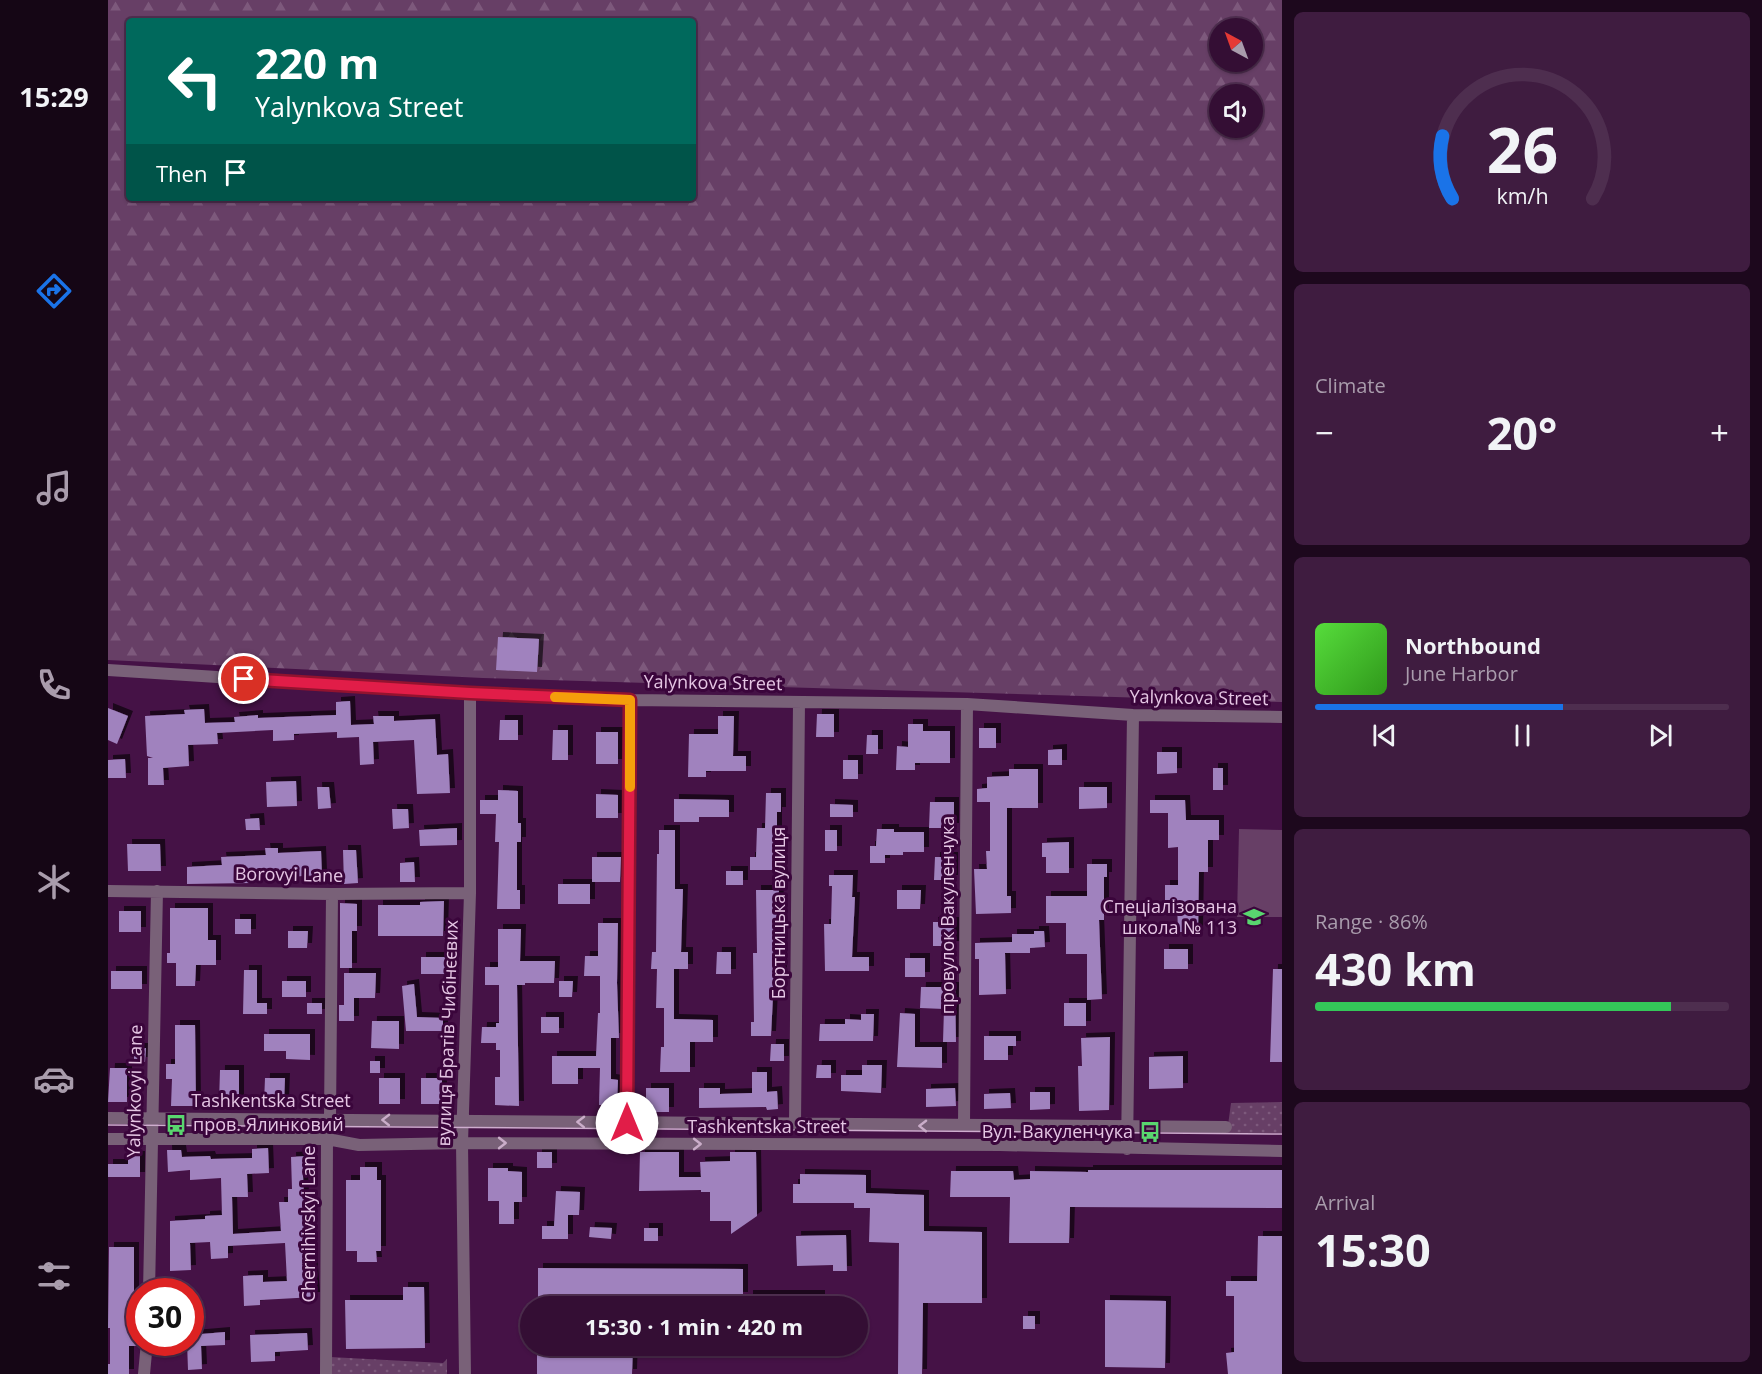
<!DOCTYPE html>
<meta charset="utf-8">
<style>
:root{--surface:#340e34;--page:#3f1c40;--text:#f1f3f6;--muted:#a99cac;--line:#4e2e4f;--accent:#1a73e8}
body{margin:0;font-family:"Open Sans",sans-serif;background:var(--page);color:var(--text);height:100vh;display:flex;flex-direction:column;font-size:22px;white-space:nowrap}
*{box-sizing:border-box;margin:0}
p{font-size:20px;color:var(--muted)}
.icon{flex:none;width:33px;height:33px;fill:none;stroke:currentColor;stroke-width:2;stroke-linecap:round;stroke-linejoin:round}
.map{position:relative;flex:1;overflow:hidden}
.panel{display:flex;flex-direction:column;gap:12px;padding:12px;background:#1d081d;width:480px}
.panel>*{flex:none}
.banner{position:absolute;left:18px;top:18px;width:570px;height:183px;border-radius:6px;box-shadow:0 2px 4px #0004,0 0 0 2px var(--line);background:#00695c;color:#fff;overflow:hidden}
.needle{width:39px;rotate:319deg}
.fabs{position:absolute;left:1101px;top:18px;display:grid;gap:12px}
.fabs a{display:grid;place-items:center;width:54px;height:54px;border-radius:50%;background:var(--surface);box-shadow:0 2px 4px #0004,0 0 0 2px var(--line);font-size:30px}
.speed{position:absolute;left:18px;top:1278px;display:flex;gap:12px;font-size:30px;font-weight:700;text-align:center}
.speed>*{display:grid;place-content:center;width:78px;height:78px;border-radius:50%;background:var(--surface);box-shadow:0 2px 4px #0004,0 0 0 2px var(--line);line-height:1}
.speed .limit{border:9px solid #d22;background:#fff;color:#111}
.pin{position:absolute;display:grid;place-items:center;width:51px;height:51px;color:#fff;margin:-26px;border:3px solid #fff;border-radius:50%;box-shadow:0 2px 6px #0007}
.me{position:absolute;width:66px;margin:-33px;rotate:0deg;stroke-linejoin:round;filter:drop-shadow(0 0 4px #0008)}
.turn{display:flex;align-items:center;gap:21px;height:126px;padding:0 30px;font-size:27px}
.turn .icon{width:78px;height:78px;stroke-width:2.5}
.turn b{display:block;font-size:42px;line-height:51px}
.then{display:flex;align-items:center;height:57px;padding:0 30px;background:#0003;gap:12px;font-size:22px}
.big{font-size:45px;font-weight:700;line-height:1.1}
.panel .tile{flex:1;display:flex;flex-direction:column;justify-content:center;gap:9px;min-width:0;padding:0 21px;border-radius:9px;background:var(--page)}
.panel .dial{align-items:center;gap:0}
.dial svg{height:156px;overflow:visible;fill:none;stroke:var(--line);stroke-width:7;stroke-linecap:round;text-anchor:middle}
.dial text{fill:var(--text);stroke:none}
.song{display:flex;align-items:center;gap:18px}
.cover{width:72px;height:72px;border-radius:9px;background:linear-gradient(135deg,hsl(110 70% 55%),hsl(110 70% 35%))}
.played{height:6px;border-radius:3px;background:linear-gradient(90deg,var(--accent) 60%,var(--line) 60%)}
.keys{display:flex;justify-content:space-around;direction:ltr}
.heat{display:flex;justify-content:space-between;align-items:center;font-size:33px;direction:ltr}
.charge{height:9px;border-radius:4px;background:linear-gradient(90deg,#34c759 86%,var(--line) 0)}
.trip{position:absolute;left:412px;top:1296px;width:348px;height:60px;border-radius:30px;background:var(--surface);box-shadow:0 2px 4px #0004,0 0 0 2px var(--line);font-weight:700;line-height:60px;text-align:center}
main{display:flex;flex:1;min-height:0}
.tabs{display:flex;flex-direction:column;width:108px;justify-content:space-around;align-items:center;background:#150615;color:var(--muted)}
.tabs .icon{width:42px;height:42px}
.tabs .on{color:var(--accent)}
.tabs b{font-size:27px;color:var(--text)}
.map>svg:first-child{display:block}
.grass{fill:url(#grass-dots)}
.forest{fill:url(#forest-firs);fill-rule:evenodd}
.park{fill:#673f66}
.building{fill:#a082be;filter:url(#shadow)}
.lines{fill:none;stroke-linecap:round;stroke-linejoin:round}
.minor{stroke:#796178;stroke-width:12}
.tram{stroke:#ceadce;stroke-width:1.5}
.oneway{stroke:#caadc9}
.route-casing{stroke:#92132f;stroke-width:15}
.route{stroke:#e11d48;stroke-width:10}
.slow{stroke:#f59e0b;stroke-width:10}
.labels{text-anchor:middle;stroke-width:6;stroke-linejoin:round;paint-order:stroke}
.street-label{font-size:18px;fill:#e5c6e4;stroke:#3a053b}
.poi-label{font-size:18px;fill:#e5c6e4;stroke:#3a053b;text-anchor:end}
</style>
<main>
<nav class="tabs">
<b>15:29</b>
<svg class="icon on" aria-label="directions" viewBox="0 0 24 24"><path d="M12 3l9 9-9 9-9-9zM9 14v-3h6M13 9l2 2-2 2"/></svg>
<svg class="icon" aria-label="music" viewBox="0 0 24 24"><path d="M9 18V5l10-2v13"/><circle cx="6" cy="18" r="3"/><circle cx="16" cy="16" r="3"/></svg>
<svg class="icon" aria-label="phone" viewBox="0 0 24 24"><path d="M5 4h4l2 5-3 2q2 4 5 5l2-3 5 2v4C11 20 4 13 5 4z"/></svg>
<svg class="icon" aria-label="climate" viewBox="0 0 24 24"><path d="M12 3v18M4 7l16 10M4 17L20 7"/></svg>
<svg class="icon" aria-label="car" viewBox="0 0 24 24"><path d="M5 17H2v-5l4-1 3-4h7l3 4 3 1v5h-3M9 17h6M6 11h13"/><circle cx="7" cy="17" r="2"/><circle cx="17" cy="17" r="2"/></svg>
<svg class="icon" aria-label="filters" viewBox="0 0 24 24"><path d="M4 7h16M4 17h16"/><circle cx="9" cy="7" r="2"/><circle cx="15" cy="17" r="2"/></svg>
</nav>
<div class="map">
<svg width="1174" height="1374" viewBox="0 0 1174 1374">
<defs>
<pattern id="grass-dots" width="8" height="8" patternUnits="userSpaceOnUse" patternTransform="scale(1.5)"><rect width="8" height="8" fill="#673f66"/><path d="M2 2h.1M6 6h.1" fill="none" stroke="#7d597c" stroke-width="1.8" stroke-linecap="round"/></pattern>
<pattern id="forest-firs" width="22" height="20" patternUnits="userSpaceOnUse" patternTransform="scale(1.5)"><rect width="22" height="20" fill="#673f66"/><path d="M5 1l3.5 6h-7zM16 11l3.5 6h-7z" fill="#7d597c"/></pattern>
<filter id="shadow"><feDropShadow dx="5" dy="-5" stdDeviation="0" flood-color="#0009"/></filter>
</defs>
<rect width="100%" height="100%" fill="#451246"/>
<path class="grass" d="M1174 1102V1133H1119L1123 1103Z
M222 1357 335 1363 339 1359V1374H222Z"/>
<path class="forest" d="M0 0H1174V702L375 678 0 660ZM21 21H585V198H21ZM1112 28H1144V62H1112ZM1112 94H1144V128H1112Z"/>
<path class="park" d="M1131 829 1174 830V917H1129Z"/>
<path class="building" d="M390 637 431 639 429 672 388 670Z
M242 701 243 725 266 724 265 716H286V721L327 719 329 755 340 754 342 793 309 794 306 740 265 742 266 764 252 765 251 737 229 738V732L186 734V740L165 741V730L109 733 110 744 80 745 81 766 55 768 56 785H40V758H45L39 756 37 716 77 714 76 710 96 709 97 723 127 722 126 717 150 715V718L228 715V702Z
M0 708 20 716 9 744 0 740Z
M709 714H726V737H708Z
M610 716H626L625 756H638V771H598V777H580L581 734H610Z
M392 720H410V740H391Z
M800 724H815V731H842V763H807V770H788L789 746 800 747Z
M871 728H888V748H871Z
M445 730H460V760H444Z
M488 732H510V764H488Z
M759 735H770V754H758Z
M954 749V765H940V750Z
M1049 752H1069V773L1049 774Z
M17 759 18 778H0V760Z
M735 760H750V779H735Z
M1105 768H1115V790H1105Z
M901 769H930V808H899V896H903V913L868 914 866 869H879L878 851H882V802H869V789L879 788V777L901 776Z
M188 781 189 806 159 807 158 782Z
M209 787H221L223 808 210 809Z
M971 787H999V808L971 809Z
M390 790 410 791V823H413V842H409V890H412V909H389L391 842H387L388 814H372V800H390Z
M658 793H673V812H669V870H642V857H648L649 828H657Z
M488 794 510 795V818H488Z
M566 799 621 800V817H591V822H566Z
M1042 800H1077L1078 820H1111V840H1100V872H1091L1090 932H1070L1069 902H1057V885H1070V847L1060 848V813H1042Z
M822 802H846V828H821Z
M722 804 745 805V817H722Z
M284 809H300L301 828 285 829Z
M151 818 152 830H138L137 819Z
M349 828V845L312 846 311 830Z
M769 829H786V832H816V852H795V855H777V863H762V846H768Z
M551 830H567V889H575L573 952H580V969H566V1019L605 1020V1042H582V1072H552L553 1047H556V1008H548L549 969H543L544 952H548L549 854H551Z
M717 830H729V851H717Z
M961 842V873H938V857H934V843Z
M19 844H52L53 871H20Z
M157 848H170V853L213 851 214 875 143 879V883L79 884V867L114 865 113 857 158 855Z
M235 850H248L250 883 236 884Z
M484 857H513L512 882H484Z
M827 857H845V880H826Z
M306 862 307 882H292V863Z
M979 864H999V877H996V920H991L994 999 979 1000V954H958V923H938V896H979Z
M618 871H635V885H618Z
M721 875H745L744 897H747L744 957H761V971H717L716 924H723L724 886H721Z
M450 884H482V904H450Z
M648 890H671L668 953H674V976H666L663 1036H643V1022H646L645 953H649Z
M789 890H813L812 909H789Z
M336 901 335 936H270V905H312V902Z
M232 903 249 904V931H244V968H232Z
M62 908H100V940H108V965H88L87 986H68V963H59V953H62Z
M11 911H33V932H11Z
M127 919H143V934H127Z
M825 922H846V946H825Z
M490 923H510L509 983 511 1038H503V1079L510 1080 509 1105H491L492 1068H470V1084H444V1056H488L490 1013H492V976H476L477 956H490Z
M390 929H413L412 961H447L446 983H417V985H409L411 1106 387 1105V1077H392V1050H388V1043H373L374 1027H388V1023H391V985H377V967H390Z
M180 931H200L199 948H180Z
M926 931H936L937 947 922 948V953H897L898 994 871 995V959H867V943L904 942V934H926Z
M1056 949H1080V969H1056Z
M609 952H623V974H608Z
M313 957H339V974H313Z
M797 958H817V977H797Z
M1165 969H1174V1062H1162Z
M136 970H149V1003H159V1014H135Z
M3 971H34V989H3Z
M236 973H268L267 998H246V1021H231V1005H236Z
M174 981H198V997H174Z
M451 981H465L464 997H451Z
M306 984 309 1017 335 1018V1031H298L294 986Z
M813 987H847L848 1042H835L836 1009 812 1008Z
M199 1003H214V1014H199Z
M956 1003H978V1026H956Z
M792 1013 807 1014V1047H834V1068L789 1067Z
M753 1014H766L765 1041H711L712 1024H737V1019L753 1020Z
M433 1017H451V1033H433Z
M264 1021H291V1049L263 1048Z
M67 1025H87L88 1106H63L64 1079H58V1064H67Z
M156 1034H202V1060L178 1059V1051H156Z
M876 1036H908V1046H900V1060H876Z
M1002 1037 1001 1110 971 1111 970 1066H974L973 1038Z
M663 1044H676V1061H662Z
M26 1048H38L37 1062H26Z
M1075 1056V1088L1041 1089V1057Z
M262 1061H272V1073H262Z
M709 1065H723V1078H708Z
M754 1065H774L773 1093 733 1091V1075H754Z
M2 1068H19V1102H0Z
M112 1070H131V1103H111Z
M644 1072H659V1092L669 1091 670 1109 659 1110 658 1107 591 1108V1088H612V1094L644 1093Z
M157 1078H177L176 1103H156Z
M271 1078H292V1104H271Z
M313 1078H334V1104H313Z
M538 1088H561V1112H538Z
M847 1088 848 1106 818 1107V1089Z
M922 1092H942V1109L922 1110Z
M902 1093 903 1108 876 1109V1094Z
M160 1148 161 1173 139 1174 140 1197H124L125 1234 173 1231 171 1202H180V1189H184L183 1157 199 1156 200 1176H195L196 1198H200L201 1245H203L207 1297 152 1300V1305L136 1306 135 1276 155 1275V1282L179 1281 177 1243 120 1246V1258L103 1259 102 1242 82 1243 83 1270 62 1271V1221L97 1219V1216L114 1215 113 1178 82 1180V1170L60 1172 59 1150H73L74 1157 102 1156 103 1159 144 1158V1149Z
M429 1152H444V1168H429Z
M532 1152H571V1177H593L592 1162 622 1161V1152H648L649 1216 623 1234V1221H602V1192H593V1190L531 1191Z
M20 1156H32V1177H0V1164H20Z
M252 1167H269V1180H273V1251H268L269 1262H249V1251H238V1180H252Z
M380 1168H400V1171L414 1172V1202H406V1224H391V1201H380Z
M980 1170H1174V1208L962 1207 961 1243H901L902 1197H842L843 1171H905L906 1180 922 1179V1171L980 1172Z
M692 1174 758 1175V1193L816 1195V1231L874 1232V1303H815L814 1374H790L791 1243 761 1242 762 1208H746V1203H685V1184H692Z
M448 1191 472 1192 471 1215H460V1239H434V1226H446Z
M482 1227 504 1228 503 1239 481 1237Z
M536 1228H550V1241H536Z
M738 1235 739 1271H725V1265L689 1266 688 1236Z
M1150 1236H1174V1374H1120L1118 1353 1126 1352V1296H1118V1281H1149Z
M1 1247H26V1293H32V1339L30 1346H21V1374H0V1364H2V1328H0Z
M430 1268 635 1269V1297L525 1296V1306H430Z
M295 1287H316L317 1348 238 1349 237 1300H295Z
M640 1295H712V1306H640Z
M997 1300 1058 1301 1057 1368 997 1367Z
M915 1316H927V1329H915Z
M117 1332V1345L93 1346 94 1369 80 1370 79 1342H82V1335Z
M199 1333 200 1350 167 1352V1361L143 1362 142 1335Z
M429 1346H525L524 1374H429Z"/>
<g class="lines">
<path class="minor" d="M0 670 362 693 522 700 859 704 1025 715 1174 717
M0 891 224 894 362 893
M0 1118 1118 1127
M519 1123 522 700
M687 1124 691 702
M856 1126 859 704
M0 1139H219L251 1145 354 1143 892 1145 1174 1151
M1019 1149 1025 715
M41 1292 49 891
M36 1374 39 1342
M218 1374 219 1139 222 1119 224 894
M357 1374 354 1143 362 893V693"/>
<path class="tram" d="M0 1125C391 1129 783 1129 1174 1134"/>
</g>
<defs><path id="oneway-chevron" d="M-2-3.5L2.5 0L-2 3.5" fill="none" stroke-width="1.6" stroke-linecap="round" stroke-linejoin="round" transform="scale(1.5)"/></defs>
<g class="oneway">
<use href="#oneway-chevron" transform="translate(278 1120) rotate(-179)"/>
<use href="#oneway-chevron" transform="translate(473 1122) rotate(-179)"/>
<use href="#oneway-chevron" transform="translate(815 1126) rotate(-179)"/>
<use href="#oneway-chevron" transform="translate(394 1143)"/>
<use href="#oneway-chevron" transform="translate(589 1144)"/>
</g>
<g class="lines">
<defs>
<path id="route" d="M136 679 362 693 522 700 519 1123"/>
</defs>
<use href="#route" class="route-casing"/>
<use href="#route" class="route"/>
<path class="slow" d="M447 697 522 700V787"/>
</g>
<defs>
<symbol id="school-bare" viewBox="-9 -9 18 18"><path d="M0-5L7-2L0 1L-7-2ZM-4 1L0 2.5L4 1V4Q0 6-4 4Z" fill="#59d56f" stroke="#3a053b" stroke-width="2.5" paint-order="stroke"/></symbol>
<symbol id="bus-bare" viewBox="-9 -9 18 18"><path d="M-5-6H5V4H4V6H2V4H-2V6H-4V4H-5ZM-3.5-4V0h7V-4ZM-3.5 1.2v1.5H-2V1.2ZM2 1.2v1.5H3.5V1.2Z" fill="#59d56f" stroke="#3a053b" stroke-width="2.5" paint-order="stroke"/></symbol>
</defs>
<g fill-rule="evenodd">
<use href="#school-bare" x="1131" y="902" width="30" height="30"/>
<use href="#bus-bare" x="53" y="1110" width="30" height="30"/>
<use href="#bus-bare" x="1027" y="1117" width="30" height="30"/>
</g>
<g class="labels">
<g class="street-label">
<text transform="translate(605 683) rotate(1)" y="6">Yalynkova Street</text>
<text transform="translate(1091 698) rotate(1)" y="6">Yalynkova Street</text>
<text transform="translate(181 875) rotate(1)" y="6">Borovyi Lane</text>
<text transform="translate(671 913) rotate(-90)" y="6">Бортницька вулиця</text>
<text transform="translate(840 915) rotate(-90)" y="6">провулок Вакуленчука</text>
<text transform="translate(340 1033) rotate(-88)" y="6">вулиця Братів Чибінєєвих</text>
<text transform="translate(27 1091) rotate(-89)" y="6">Yalynkovyi Lane</text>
<text x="163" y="1107">Tashkentska Street</text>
<text x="659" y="1133">Tashkentska Street</text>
<text transform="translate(201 1224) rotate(-90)" y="6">Chernihivskyi Lane</text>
</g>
<g class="poi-label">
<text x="1129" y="913">Спеціалізована<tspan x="1129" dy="21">школа № 113</tspan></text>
<text x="85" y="1131" text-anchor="start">пров. Ялинковий</text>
<text x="1025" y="1138">Вул. Вакуленчука</text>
</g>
</g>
</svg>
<div class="fabs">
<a><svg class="needle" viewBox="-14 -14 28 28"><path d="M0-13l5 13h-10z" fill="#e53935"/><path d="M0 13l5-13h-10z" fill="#a99cac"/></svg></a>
<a><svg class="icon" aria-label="sound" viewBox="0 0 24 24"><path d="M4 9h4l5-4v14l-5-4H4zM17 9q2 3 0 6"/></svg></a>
</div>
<div class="speed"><div class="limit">30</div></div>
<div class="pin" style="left:136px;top:679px;background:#d93025"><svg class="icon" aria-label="arrive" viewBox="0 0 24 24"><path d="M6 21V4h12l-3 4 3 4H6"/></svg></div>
<svg class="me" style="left:519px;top:1123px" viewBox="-20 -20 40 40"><circle r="19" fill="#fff"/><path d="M0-13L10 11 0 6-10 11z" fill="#e11d48"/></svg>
<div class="trip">15:30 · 1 min · 420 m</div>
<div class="banner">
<div class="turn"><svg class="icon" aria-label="left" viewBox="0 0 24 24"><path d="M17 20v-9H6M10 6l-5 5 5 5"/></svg><div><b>220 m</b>Yalynkova Street</div></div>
<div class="then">Then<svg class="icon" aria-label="arrive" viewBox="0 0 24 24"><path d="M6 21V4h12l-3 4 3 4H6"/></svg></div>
</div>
</div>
<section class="panel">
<div class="tile dial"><svg viewBox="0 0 100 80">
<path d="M14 69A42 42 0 1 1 86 69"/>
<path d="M14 69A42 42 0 0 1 9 37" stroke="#1a73e8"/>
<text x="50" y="56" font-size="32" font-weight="700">26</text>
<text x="50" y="72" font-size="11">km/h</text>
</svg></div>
<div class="tile"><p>Climate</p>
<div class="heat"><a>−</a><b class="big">20°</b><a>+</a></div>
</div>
<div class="tile">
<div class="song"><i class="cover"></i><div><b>Northbound</b><p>June Harbor</p></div></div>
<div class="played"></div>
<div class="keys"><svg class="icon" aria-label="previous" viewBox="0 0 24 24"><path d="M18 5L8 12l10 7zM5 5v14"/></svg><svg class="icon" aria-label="pause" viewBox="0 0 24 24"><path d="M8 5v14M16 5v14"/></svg><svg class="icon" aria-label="next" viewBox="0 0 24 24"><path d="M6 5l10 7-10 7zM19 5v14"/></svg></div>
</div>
<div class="tile"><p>Range · 86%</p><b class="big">430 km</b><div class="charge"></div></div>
<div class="tile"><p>Arrival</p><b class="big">15:30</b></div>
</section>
</main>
